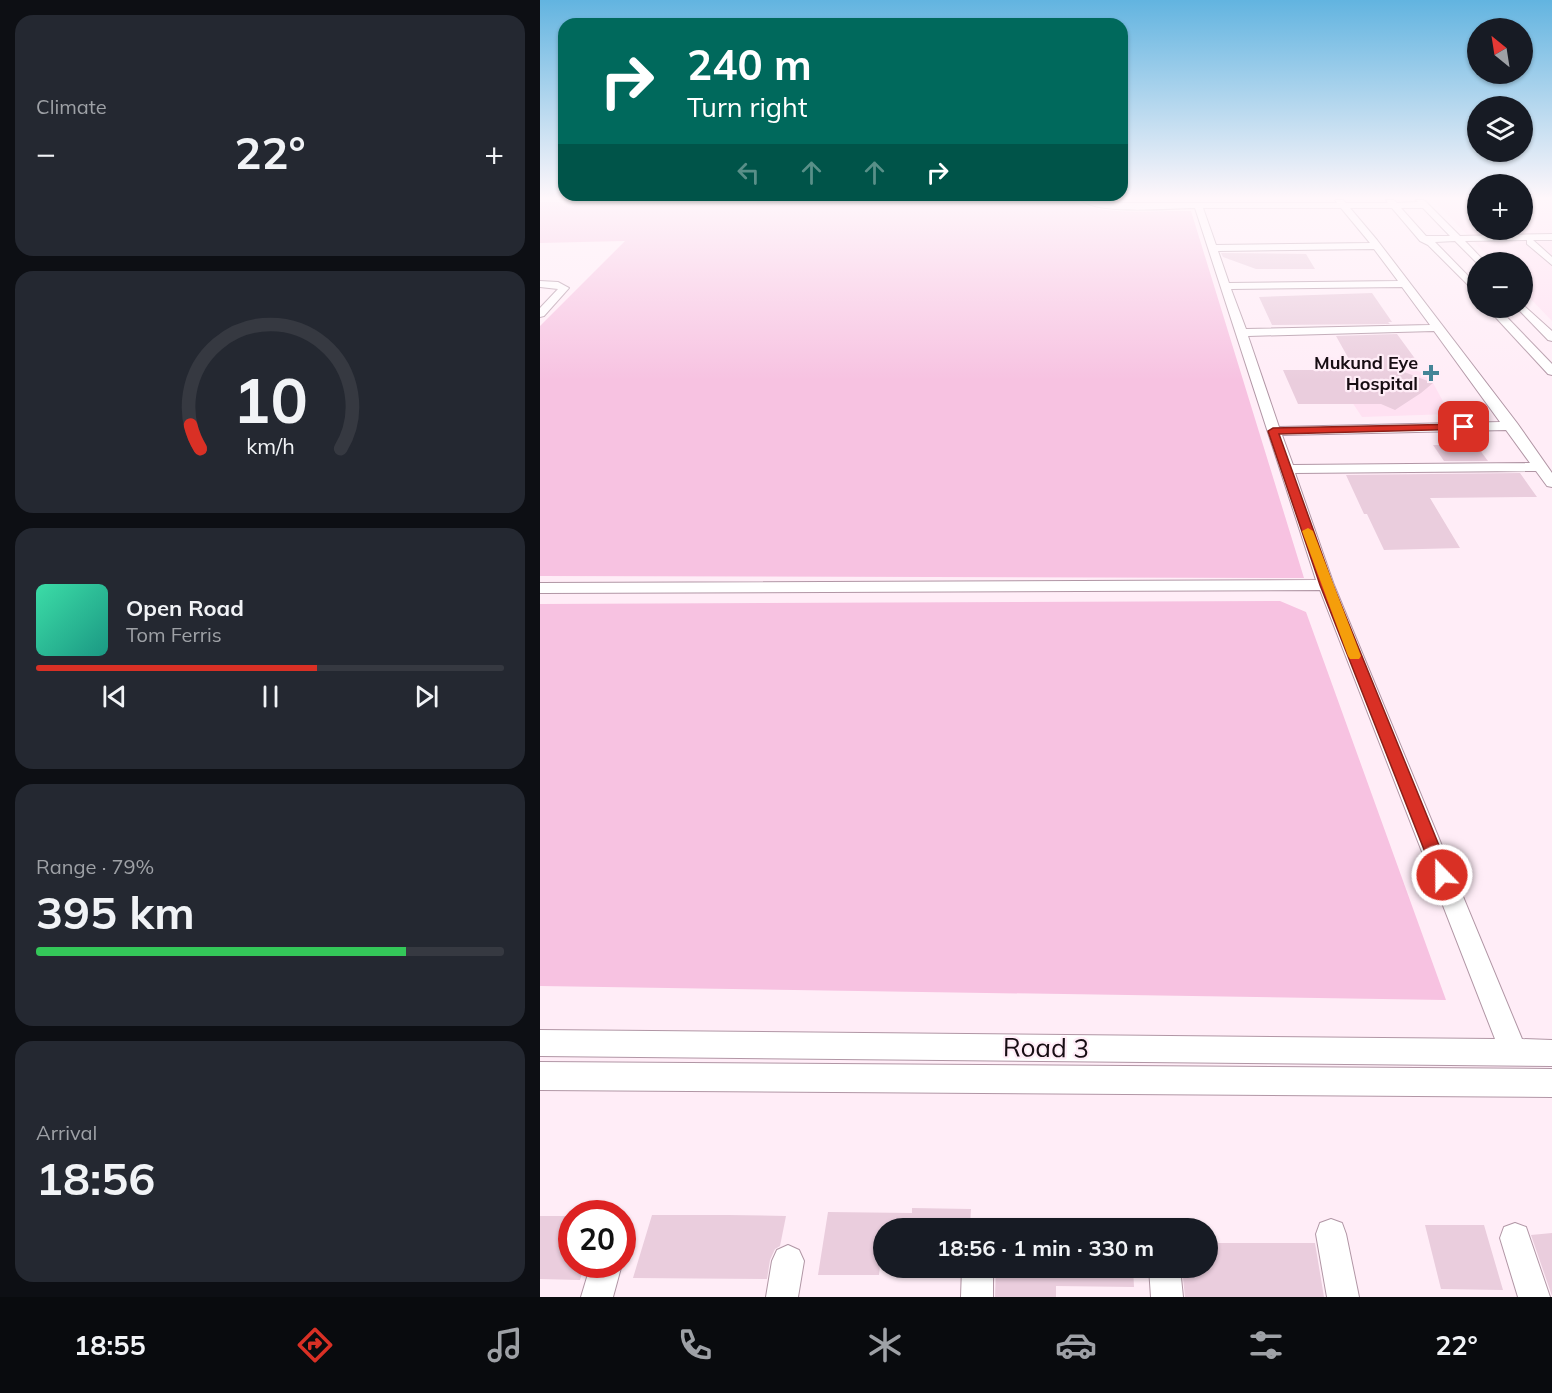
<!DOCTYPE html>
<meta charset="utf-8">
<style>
:root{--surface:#171b24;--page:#242831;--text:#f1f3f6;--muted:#9ea1a6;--line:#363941;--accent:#d93025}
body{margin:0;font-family:Mulish,sans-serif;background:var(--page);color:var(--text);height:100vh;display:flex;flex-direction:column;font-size:22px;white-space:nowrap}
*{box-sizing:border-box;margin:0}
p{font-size:20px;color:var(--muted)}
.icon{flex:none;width:33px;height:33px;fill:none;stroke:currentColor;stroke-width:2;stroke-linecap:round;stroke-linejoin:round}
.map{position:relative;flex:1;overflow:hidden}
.drawer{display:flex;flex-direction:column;gap:15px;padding:15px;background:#0d0f14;width:540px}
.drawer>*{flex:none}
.hud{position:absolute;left:18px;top:18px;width:570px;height:183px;border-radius:18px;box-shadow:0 2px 4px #0004;background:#00695c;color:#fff;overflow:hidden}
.needle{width:39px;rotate:330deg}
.tools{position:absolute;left:927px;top:18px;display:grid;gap:12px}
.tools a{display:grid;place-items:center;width:66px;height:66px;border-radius:50%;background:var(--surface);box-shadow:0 2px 4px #0004;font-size:30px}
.speed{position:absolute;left:18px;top:1200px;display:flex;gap:12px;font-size:30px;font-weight:700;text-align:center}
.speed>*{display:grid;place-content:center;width:78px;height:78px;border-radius:50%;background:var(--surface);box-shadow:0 2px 4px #0004;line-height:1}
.speed .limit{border:9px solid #d22;background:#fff;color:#111}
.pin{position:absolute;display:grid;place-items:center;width:51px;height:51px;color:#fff;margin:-26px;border-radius:12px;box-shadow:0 3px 9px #0006}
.me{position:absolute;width:66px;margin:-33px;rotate:338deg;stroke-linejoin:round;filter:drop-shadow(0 0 4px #0008)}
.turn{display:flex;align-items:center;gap:21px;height:126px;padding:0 30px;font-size:27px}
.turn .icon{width:78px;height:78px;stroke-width:2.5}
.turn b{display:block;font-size:42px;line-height:51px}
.lanes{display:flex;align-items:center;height:57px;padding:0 30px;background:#0003;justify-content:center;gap:30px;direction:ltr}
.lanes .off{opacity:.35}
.big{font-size:45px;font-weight:700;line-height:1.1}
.drawer .tile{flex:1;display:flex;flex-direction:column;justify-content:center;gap:9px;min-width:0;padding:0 21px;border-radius:18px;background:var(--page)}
.drawer .dial{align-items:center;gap:0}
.dial svg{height:156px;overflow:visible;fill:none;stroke:var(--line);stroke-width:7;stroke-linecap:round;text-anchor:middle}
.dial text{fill:var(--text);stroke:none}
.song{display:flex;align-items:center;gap:18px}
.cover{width:72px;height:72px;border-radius:9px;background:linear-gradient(135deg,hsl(160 70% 55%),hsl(170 70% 35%))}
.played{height:6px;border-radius:3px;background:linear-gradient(90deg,var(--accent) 60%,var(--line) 60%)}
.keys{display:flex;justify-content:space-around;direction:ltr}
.heat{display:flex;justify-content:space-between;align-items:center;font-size:33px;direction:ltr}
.charge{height:9px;border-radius:4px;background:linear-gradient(90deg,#34c759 79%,var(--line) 0)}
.trip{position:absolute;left:333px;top:1218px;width:345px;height:60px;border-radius:30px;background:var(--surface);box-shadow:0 2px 4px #0004;font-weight:700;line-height:60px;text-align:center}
.tabs{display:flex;height:96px;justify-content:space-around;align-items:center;background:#090b0e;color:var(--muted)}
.tabs .icon{width:42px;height:42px}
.tabs .selected{color:var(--accent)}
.tabs b{font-size:27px;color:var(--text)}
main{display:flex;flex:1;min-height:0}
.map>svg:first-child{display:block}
.built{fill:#ffe1f2}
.green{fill:#f7c2e1}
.building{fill:#eacddd}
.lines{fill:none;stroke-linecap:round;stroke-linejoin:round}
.minor-casing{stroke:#b196a5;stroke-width:2}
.minor{fill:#fff;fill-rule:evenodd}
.route{fill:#d93025;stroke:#8d1f18;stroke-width:1.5}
.slow{fill:#f59e0b}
.poi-dot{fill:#448597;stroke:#ffedf7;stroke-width:2}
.labels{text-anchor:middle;stroke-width:4.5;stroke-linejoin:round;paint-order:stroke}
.far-poi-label{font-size:18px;font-weight:bold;fill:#170d13;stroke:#ffedf7;text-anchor:end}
.near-street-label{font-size:26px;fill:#170d13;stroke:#ffedf7}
</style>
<main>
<section class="drawer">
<div class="tile"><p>Climate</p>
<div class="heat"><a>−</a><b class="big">22°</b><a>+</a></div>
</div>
<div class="tile dial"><svg viewBox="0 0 100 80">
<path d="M14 69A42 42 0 1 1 86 69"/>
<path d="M14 69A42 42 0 0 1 9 57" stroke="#d93025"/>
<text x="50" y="56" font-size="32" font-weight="700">10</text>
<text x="50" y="72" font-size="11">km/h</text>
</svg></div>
<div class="tile">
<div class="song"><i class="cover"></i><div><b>Open Road</b><p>Tom Ferris</p></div></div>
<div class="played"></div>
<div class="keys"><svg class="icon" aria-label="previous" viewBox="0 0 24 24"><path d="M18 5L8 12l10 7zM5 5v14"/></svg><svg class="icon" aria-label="pause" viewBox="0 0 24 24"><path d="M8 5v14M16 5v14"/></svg><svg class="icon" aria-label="next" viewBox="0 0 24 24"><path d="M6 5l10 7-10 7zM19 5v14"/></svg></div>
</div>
<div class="tile"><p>Range · 79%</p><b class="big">395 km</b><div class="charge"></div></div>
<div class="tile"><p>Arrival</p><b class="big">18:56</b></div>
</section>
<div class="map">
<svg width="1012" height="1297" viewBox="0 0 1012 1297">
<rect width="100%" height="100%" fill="#ffedf7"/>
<path class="built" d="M893 200H937L938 230H982L983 200H1012V321L983 291 982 262H954Z
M852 366 881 372 893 383 910 414 822 417 808 396 806 376 817 368Z"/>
<path class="green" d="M219 200H536L537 203C569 216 617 210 651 211L764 578 0 576V326L85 241 0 243V202L216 203Z
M740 601 766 612 906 1000 0 986V604Z"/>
<path class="building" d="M681 253 766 254 775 269H716L683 257Z
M832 293 852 322H848L850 324 732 325 719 297Z
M857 334 876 360 859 370 893 383 881 393 855 410 841 404H758L743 370H815L796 336Z
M893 445H936L948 461H904Z
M980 473 997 497 890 498 920 548 844 550 827 514H824L806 475Z
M372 1208 431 1209 430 1228H344L339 1275H278L288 1212 372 1213Z
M112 1215H188L246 1216 240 1246 235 1249 230 1260 227 1279 93 1278Z
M0 1216H32V1264H45L40 1280 0 1279Z
M885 1225H944L963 1290 901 1289Z
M1012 1233V1296L991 1235Z
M668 1243H775L784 1297H645L642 1268H668Z
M456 1268H593L594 1287 516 1286V1297H455Z"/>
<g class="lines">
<defs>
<path id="minor" d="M541 200 568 203H797L795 200H803L806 203H848L846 200H854L857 203 878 202 876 200H884L920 236 1012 234V240H993L1012 257V265L987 244V240L925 241 945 262 938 264 915 241 895 242 938 286V295L888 245 880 241 852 208H810L837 240 977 423 1012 473V487L1007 486 996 471 755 473 794 585 982 1039 1012 1040V1066L0 1056V1030L955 1039 780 590 0 593V583L776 580 655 208C629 208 559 215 541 200ZM663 208H801L830 243 676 245ZM861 208H883L910 236H886ZM834 249 858 281 689 283 678 251ZM862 287 890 325 706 329 691 289ZM894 331 960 422 739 427 708 336ZM966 430 990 463 753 465 742 435Z
M0 281 18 282 29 288 4 316 0 317V308L18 289 0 287Z
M982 304 1012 331V341L1008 340 978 309 977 308H982Z
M947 308H958L1012 364V375L1008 374Z
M0 1062 1012 1069V1097L0 1090Z
M791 1219 802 1223 806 1234 819 1297H787L776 1234 780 1223Z
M975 1223 986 1227 1010 1297H978L960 1238 964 1227Z
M248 1245 259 1250 264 1261 258 1297H226L232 1261 237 1250Z
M51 1264H82L73 1297H41Z
M422 1268H453V1297H421Z
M609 1268H640L643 1297H611Z"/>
</defs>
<use href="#minor" class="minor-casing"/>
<use href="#minor" class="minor"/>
</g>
<linearGradient id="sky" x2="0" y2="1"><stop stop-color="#62b4e0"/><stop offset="0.52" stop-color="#fff7fb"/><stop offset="1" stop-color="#fff7fb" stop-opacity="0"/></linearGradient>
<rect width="1012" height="381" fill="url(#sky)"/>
<path class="route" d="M924 424 929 427 928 429 739 434 793 585 911 875 908 880 902 882 896 880 894 875 780 585 728 431 733 428Z"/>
<path class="slow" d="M768 528 773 531 821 656 819 659H810L808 656 762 531Z"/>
<path class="poi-dot" d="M888 364h6v6h6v6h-6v6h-6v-6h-6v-6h6z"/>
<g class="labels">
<g class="far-poi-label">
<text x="878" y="369">Mukund Eye<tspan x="878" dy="21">Hospital</tspan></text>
</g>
<g class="near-street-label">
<text transform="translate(506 1048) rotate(1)" y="9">Road 3</text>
</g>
</g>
</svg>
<div class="tools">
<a><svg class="needle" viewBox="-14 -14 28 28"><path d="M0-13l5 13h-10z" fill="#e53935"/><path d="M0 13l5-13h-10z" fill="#9ea1a6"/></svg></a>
<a><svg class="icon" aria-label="layers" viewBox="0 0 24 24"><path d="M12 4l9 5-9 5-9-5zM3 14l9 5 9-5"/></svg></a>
<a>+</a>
<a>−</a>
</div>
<div class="speed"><div class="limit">20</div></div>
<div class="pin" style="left:924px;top:427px;background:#d93025"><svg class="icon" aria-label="arrive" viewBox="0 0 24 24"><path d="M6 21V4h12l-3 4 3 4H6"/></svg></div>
<svg class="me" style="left:902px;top:875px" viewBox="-20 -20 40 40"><circle r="17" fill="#d93025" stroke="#fff" stroke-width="3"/><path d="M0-11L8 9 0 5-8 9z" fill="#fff"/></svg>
<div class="trip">18:56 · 1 min · 330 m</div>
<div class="hud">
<div class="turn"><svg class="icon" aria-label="right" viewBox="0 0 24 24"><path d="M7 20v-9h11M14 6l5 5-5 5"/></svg><div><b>240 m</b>Turn right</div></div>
<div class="lanes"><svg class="icon off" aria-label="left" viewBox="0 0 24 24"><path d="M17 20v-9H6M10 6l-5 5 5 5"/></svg><svg class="icon off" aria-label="ahead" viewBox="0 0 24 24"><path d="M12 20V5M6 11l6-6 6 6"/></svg><svg class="icon off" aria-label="ahead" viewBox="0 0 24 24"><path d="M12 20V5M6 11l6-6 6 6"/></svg><svg class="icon" aria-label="right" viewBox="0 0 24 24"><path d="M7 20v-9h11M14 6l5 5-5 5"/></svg></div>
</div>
</div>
</main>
<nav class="tabs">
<b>18:55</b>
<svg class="icon selected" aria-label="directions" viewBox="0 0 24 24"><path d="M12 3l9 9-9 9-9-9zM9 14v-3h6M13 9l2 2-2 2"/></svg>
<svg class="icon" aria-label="music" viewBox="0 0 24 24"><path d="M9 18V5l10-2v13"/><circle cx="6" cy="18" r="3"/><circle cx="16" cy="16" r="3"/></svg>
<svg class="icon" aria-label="phone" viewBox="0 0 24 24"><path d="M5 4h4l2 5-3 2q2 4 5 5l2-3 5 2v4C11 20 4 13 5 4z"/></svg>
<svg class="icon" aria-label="climate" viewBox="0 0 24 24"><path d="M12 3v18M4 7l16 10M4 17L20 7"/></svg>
<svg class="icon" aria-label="car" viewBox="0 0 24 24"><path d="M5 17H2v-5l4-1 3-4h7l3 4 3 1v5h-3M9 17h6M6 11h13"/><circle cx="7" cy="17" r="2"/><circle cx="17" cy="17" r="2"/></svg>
<svg class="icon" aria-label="filters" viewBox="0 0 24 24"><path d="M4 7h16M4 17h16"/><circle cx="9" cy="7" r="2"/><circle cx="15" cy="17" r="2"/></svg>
<b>22°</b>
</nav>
